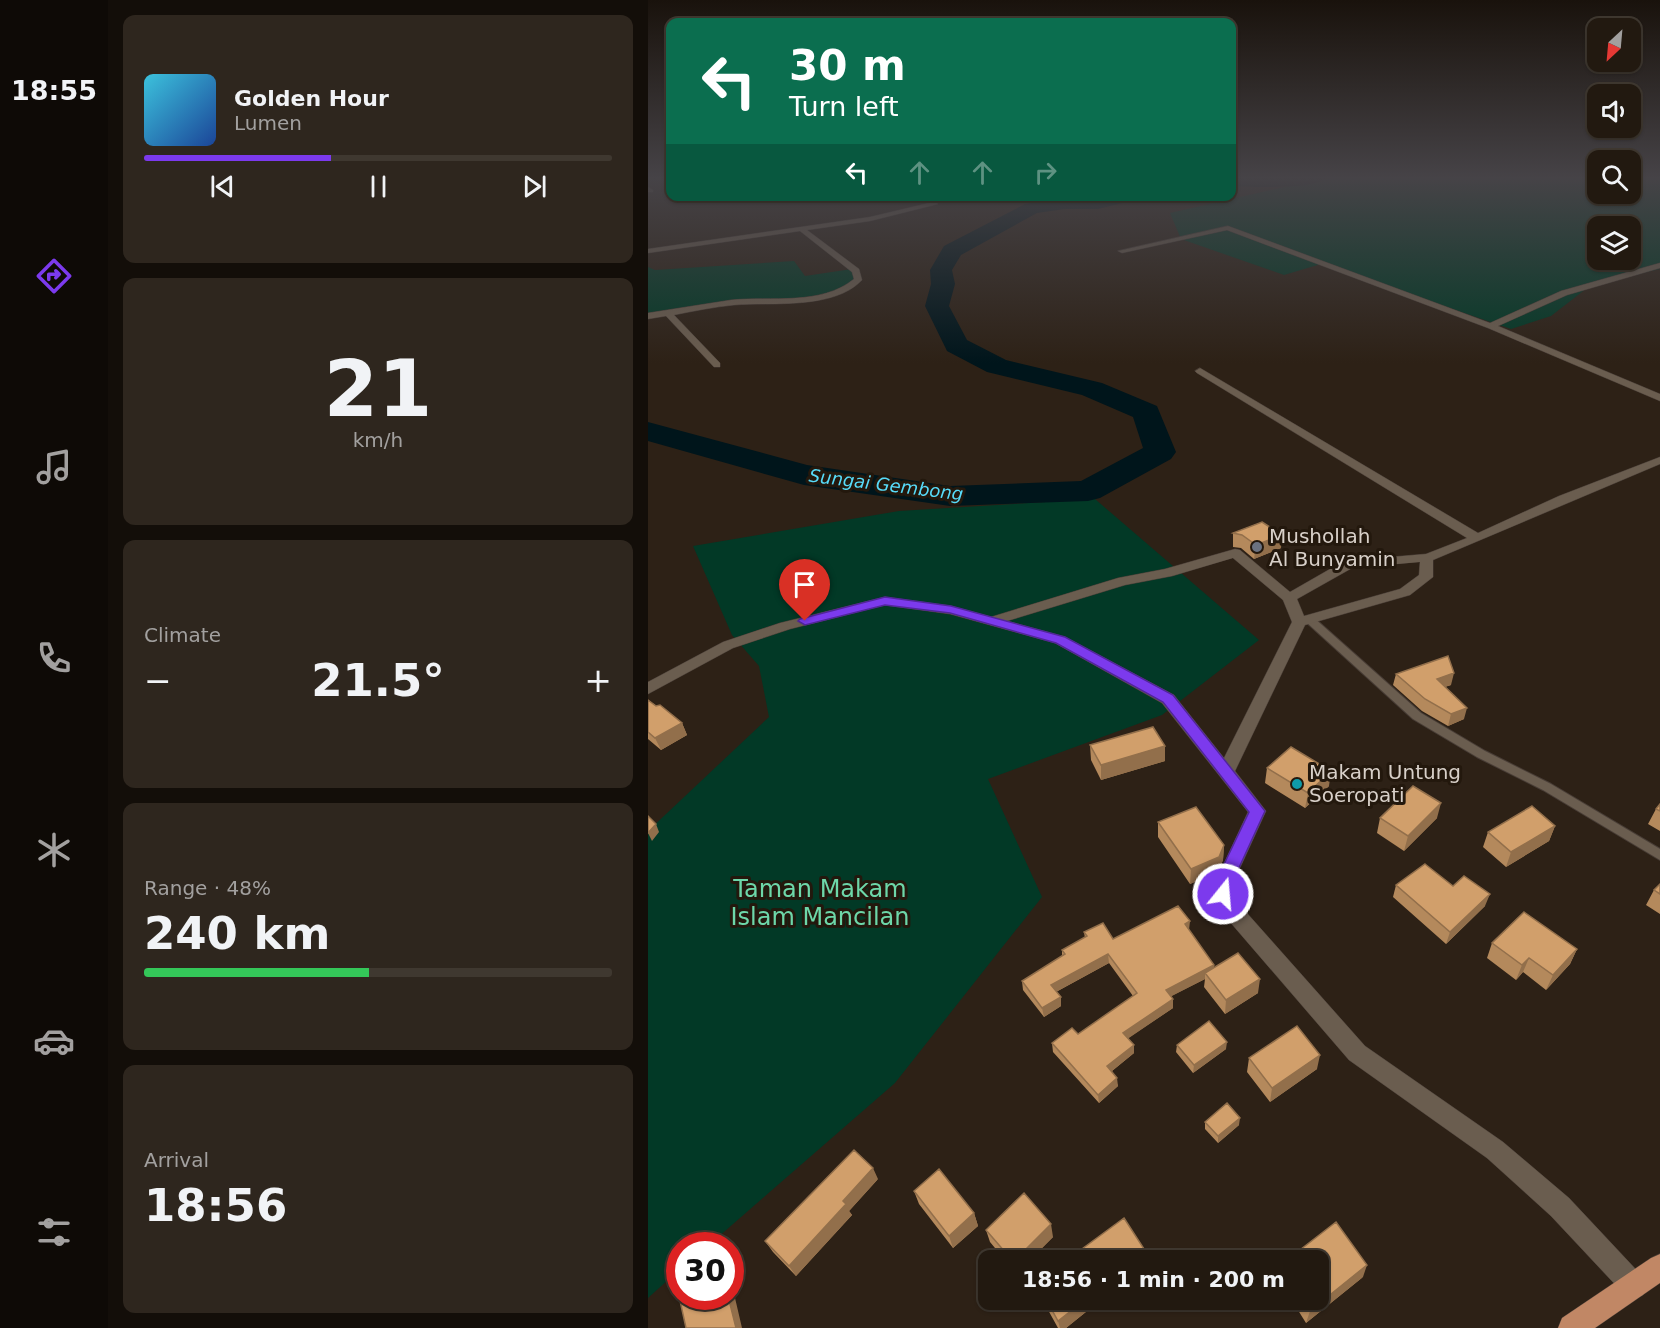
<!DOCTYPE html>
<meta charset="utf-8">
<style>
:root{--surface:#221910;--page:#2e261e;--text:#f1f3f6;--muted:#a2a09f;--line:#3f3830;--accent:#7c3aed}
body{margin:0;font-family:"DejaVu Sans",sans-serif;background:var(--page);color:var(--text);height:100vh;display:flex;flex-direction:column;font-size:22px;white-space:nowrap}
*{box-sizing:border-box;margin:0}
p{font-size:20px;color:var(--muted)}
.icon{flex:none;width:33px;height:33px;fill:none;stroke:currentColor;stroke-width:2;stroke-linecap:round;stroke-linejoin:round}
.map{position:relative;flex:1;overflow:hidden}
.side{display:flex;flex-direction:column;gap:15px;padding:15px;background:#130e09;width:540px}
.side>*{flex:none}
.guide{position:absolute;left:18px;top:18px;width:570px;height:183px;border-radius:12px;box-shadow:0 2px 4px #0004,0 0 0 2px var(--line);background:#0b6e4f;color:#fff;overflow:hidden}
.needle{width:39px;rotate:206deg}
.tools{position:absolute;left:939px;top:18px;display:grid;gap:12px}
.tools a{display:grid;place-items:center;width:54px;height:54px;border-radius:12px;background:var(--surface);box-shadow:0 2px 4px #0004,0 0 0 2px var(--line);font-size:30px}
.speed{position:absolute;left:18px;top:1232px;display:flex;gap:12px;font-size:30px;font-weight:700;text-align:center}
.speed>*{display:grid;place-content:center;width:78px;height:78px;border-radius:50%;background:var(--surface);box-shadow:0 2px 4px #0004,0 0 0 2px var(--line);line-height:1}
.speed .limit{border:9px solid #d22;background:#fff;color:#111}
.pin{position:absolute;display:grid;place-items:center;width:51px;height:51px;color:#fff;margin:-62px -26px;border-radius:50% 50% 50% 0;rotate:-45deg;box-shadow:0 0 6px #0007}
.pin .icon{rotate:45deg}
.me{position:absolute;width:66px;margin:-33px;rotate:17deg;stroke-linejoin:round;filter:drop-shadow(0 0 4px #0008)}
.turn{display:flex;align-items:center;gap:21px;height:126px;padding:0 24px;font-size:27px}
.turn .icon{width:78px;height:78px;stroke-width:2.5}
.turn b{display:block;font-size:42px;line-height:51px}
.lanes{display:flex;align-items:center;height:57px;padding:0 24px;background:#0003;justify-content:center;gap:30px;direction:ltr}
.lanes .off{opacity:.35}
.big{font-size:45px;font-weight:700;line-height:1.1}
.side .card{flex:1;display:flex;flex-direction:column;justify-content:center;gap:9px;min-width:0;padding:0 21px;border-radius:12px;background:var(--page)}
.side .dial{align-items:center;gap:0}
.dial b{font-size:78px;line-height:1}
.song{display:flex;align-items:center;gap:18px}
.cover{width:72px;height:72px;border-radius:9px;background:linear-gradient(135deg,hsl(190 70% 55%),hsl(220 70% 35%))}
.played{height:6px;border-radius:3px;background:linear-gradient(90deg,var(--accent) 40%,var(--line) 40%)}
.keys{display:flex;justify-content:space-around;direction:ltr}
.heat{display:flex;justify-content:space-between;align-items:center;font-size:33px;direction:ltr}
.charge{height:9px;border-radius:4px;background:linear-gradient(90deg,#34c759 48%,var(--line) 0)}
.trip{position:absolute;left:330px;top:1250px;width:351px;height:60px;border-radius:12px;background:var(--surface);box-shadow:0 2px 4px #0004,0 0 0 2px var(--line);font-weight:700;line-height:60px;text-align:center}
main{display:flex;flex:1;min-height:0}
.dock{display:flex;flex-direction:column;width:108px;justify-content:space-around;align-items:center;background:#0e0a06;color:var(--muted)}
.dock .icon{width:42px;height:42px}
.dock .active{color:var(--accent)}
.dock b{font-size:27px;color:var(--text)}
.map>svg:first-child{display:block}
.green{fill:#023926;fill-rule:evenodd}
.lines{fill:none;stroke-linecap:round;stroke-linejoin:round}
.river{fill:#00151b;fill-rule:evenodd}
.lane-casing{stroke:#483d36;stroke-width:2}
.street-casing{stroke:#483d36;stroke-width:1}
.primary-casing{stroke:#483d36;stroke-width:1}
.lane{fill:#6a5d4f;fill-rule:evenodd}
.street{fill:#6a5d4f;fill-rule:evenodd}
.primary{fill:#c18765;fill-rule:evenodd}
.wall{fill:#b4895c}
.shaded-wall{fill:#926f4b}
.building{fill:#d19f6b;stroke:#926f4b;stroke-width:1.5}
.route{fill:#7c3aed;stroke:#51269a;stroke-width:1.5}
.worship-dot{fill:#6b7280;stroke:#23180d;stroke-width:2}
.culture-dot{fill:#0f9aa8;stroke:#23180d;stroke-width:2}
.labels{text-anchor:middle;stroke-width:6;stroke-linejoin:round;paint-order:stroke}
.far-water-label{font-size:18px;font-style:italic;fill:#57dbf9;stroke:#23180d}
.poi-label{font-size:20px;fill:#d8d0c9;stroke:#23180d;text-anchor:start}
.near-park-label{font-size:24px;fill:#6dd7a9;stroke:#23180d}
</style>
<main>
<nav class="dock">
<b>18:55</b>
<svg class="icon active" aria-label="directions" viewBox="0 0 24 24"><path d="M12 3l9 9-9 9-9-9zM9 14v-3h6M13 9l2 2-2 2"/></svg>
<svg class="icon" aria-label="music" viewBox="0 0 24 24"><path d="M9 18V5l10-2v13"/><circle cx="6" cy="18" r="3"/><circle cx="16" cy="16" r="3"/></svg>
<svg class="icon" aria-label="phone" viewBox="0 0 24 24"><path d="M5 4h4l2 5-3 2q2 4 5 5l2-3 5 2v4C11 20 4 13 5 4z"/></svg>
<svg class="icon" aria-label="climate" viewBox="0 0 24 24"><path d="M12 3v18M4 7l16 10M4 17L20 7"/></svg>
<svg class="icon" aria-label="car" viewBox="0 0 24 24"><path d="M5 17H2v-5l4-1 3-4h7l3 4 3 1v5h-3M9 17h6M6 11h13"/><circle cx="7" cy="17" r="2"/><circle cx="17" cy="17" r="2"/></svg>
<svg class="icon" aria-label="filters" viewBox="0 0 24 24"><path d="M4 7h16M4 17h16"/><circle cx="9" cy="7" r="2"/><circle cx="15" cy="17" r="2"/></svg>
</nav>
<section class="side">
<div class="card">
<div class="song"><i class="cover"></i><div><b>Golden Hour</b><p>Lumen</p></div></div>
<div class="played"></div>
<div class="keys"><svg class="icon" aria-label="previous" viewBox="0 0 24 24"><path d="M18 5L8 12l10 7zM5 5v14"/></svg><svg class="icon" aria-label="pause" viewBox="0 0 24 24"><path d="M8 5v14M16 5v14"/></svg><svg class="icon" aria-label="next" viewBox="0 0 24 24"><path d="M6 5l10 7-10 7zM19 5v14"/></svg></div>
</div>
<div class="card dial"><b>21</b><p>km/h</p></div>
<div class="card"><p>Climate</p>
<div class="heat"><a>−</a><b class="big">21.5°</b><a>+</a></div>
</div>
<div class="card"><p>Range · 48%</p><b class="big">240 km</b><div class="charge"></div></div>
<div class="card"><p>Arrival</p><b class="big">18:56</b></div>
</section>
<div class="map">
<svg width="1012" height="1328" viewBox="0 0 1012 1328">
<rect width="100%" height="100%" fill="#2d2116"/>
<path class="green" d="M680 177H949L950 194H982L983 177H1012V269L943 285 903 316 863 329 673 264 636 275 533 239 522 213ZM950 226H982V260H950Z
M146 261 157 276 204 269 208 279C177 304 125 297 87 301 58 304 29 309 0 313V267L7 270Z
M447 499 611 640 514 715 340 779 394 897 247 1083 61 1245H32L31 1270 0 1298V831L121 717 111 666 84 635 45 546 251 511Z"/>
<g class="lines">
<path class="river" d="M584 177H680C670 190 601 187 584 186Z
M489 196 487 200 450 209H417L389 213 313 255 304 270 307 284 301 306 319 340 358 360 454 383 509 406 528 452 523 459 452 498 440 501 302 506 156 485 0 441V422L159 465 302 486 433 481 495 448 485 417 434 395 339 372 299 351 277 306 283 284 282 270 296 246 377 204 417 197Z"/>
<defs>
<path id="lane" d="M661 616 665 617 773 713 837 751 903 784 1012 849V860L895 790 829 757 765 719 657 621 656 619Z"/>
<path id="street" d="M0 187 5 190V192H0Z
M271 196H279L290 204 222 221 159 230 211 269 214 280C186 310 123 302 86 305 66 307 46 311 26 315L72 363V367H66L18 316 0 319V313C28 309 55 304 83 300 123 296 173 306 206 279L204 272 152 231 0 253V249L222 217 281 203Z
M580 226 842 323 913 291 1012 263V268L919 295 850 326 1012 394V401L840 328 579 230 474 253 470 251Z
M552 368 830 533 911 496 1012 457V464L785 560V577L762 595 657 625 587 771 618 811 586 881 585 894 590 903 717 1046 855 1142 921 1198 995 1277 999 1286 995 1295 986 1299 977 1295 903 1216 839 1158 701 1060 576 915 565 894 568 881 600 812 514 703 407 643 302 614 237 605 142 629 85 648 0 694V682L75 642 132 623 237 597 303 606 343 617 470 578 517 569 587 549 592 550 642 592 696 561 778 554 819 538 549 373 547 371ZM585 558 635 600 644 622 576 758 526 695 417 637 359 621 477 585 524 576ZM772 562 771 575 752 589 656 616 649 599 704 568Z"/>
<path id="primary" d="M1012 1254V1283L947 1328H910L914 1318 1003 1258Z"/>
</defs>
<use href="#lane" class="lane-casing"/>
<use href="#street" class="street-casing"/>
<use href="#primary" class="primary-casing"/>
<use href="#lane" class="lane"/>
<use href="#street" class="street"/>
<use href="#primary" class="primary"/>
</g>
<path class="wall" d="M614 522 633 548 606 559 593 548 585 547V533Z
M748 674 803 685 797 687 816 719 800 726 774 711 745 685Z
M0 700 34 723 39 735 13 750 0 739Z
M442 745 517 761 453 780 443 760Z
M619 768 681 786 657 808 617 783Z
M1012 804V831L1000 824 1008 809Z
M732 818H789L756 851 729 833Z
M510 822 576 845 575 860 570 872 542 884 510 837Z
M907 826 901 841 858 867 835 847 840 832Z
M1012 884V914L998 905 1006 890Z
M748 885 805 886 837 906 798 944 745 897Z
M541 930 566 967 610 993 577 1014 556 987 557 979 523 996 525 999V1008L480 1038 486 1053 464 1071 470 1086 451 1103 405 1052 404 1043 430 1034 485 996 461 963 408 992 413 1006 396 1017 375 990 374 981 414 956V950L437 938 436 932 465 939Z
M844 943 929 949 922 964 898 990 875 972 868 980 839 958Z
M529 1045 578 1049 545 1073 528 1052Z
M601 1058 669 1069 622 1102 599 1072Z
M557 1122 591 1125 570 1143 557 1129Z
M230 1179 201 1211 204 1215 148 1276 125 1252 117 1241Z
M266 1191 326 1213 330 1226 305 1248 271 1204Z
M338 1230 405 1237 382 1260H357L342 1242Z
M715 1277 658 1323 643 1299H670Z
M394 1299H454L418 1328H410Z"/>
<path class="shaded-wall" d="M634 535 633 548 606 559 608 545Z
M806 673 803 685 786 690 789 679Z
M819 708 816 719 800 726 803 714Z
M34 723 39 735 13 750 7 738Z
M517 746V761L453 780V765Z
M683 771 681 786 657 808 660 793Z
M793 803 789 818 756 851 760 836Z
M8 824 11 832 4 841 0 833Z
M907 826 901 841 858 867 863 852Z
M576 845 575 860 570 872 542 884 543 869Z
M842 894 837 906 798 944 802 932Z
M542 921 541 930 537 924Z
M929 949 922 964 898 990 905 975Z
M460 954 461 963 404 994 403 985Z
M881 958 875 972 868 980 874 965Z
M566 965V974L557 973V979L518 999V990Z
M612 979 610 993 577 1014 578 1000Z
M413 997V1006L396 1017 394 1008Z
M525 999V1008L475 1042V1033Z
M579 1042 578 1049 545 1073 546 1065Z
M486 1045V1053L459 1075V1066Z
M672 1055 669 1069 622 1102 624 1088Z
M469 1078 470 1086 451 1103 450 1095Z
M592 1118 591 1125 570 1143V1136Z
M225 1168 230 1179 201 1211 204 1215 148 1276 141 1266 195 1201Z
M326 1213 330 1226 305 1248 301 1236Z
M403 1224 405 1237 382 1260H367Z
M498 1252V1260H487Z
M719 1265 715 1277 658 1323 662 1311Z
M82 1282 84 1285 94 1328H88L80 1296H82Z
M438 1299H454L418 1328H412L410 1321Z"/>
<path class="building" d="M614 522 634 535 608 545 594 535 585 533Z
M800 656 806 673 789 679 819 708 803 714 777 699 748 674Z
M0 700 8 706 12 705 34 723 7 738 0 732Z
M505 727 517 746 453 765 442 745Z
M643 747 683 771 660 793 619 768Z
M765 786 793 803 760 836 732 818Z
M1012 804V811L1008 809Z
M884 806 907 826 863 852 840 832Z
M548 807 576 845 571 857 543 869 510 822Z
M0 816 8 824 0 833Z
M777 864 805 886 816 876 842 894 802 932 748 885Z
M1012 884V894L1006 890Z
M530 906 542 921 537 924 566 965 518 990 525 999 475 1033 486 1045 459 1066 469 1078 450 1095 404 1043 424 1028 430 1034 489 993 460 954 403 985 413 997 394 1008 374 981 417 954 414 950 439 936 436 932 455 923 465 939Z
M876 912 929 949 905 975 881 958 874 965 844 943Z
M590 953 612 979 578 1000 557 973Z
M561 1021 579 1042 546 1065 529 1045Z
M649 1026 672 1055 624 1088 601 1058Z
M579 1103 592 1118 570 1136 557 1122Z
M206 1150 225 1168 195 1201 198 1204 141 1266 117 1241Z
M291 1169 326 1213 301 1236 266 1191Z
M376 1193 403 1224 367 1260H364L338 1230Z
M476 1218 498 1252 487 1260H419Z
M688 1222 719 1265 662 1311 654 1299H670V1260H639Z
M31 1296H80L88 1328H38Z
M398 1299H438L410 1321Z"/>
<linearGradient id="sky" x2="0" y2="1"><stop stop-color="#19120c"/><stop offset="0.49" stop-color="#464347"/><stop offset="1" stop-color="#464347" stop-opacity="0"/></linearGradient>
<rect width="1012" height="363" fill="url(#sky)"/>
<path class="route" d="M237 597 303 606 417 637 525 695 617 811 585 881 581 899 575 901 569 899 567 894 568 881 601 812 515 702 408 643 302 613 237 605 157 625 150 621 152 619Z"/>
<circle class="worship-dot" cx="609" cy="547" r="6"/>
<circle class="culture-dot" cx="649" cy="784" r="6"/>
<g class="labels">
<g class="far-water-label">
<text transform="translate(238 485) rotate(7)" y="6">Sungai Gembong</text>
</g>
<g class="poi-label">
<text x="621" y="543">Mushollah<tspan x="621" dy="23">Al Bunyamin</tspan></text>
<text x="661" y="779">Makam Untung<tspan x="661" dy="23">Soeropati</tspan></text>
</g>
<g class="near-park-label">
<text x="172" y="897">Taman Makam<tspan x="172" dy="28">Islam Mancilan</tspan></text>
</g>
</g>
</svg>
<div class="tools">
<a><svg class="needle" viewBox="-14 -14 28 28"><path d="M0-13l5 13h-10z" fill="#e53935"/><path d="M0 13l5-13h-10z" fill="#a2a09f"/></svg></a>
<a><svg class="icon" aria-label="sound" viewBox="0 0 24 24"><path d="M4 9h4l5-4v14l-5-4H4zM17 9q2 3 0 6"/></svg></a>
<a><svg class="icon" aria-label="search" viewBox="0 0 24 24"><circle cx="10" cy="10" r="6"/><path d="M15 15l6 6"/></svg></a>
<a><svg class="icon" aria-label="layers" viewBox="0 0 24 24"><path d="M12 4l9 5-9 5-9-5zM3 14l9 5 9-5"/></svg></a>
</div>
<div class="speed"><div class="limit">30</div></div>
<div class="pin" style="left:157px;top:621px;background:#d93025"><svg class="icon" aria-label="arrive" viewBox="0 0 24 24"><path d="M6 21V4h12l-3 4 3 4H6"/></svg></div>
<svg class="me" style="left:575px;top:894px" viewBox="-20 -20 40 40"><circle r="17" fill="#7c3aed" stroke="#fff" stroke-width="3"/><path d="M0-11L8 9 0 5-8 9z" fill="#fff"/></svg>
<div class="trip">18:56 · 1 min · 200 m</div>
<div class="guide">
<div class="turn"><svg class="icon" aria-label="left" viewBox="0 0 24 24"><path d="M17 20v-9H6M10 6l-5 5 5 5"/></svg><div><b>30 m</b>Turn left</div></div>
<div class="lanes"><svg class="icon" aria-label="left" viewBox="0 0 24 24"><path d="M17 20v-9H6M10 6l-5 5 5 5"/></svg><svg class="icon off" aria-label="ahead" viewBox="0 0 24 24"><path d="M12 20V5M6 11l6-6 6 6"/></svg><svg class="icon off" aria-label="ahead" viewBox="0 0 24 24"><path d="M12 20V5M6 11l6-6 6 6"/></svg><svg class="icon off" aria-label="right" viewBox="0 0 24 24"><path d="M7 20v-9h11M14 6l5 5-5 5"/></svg></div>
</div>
</div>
</main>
